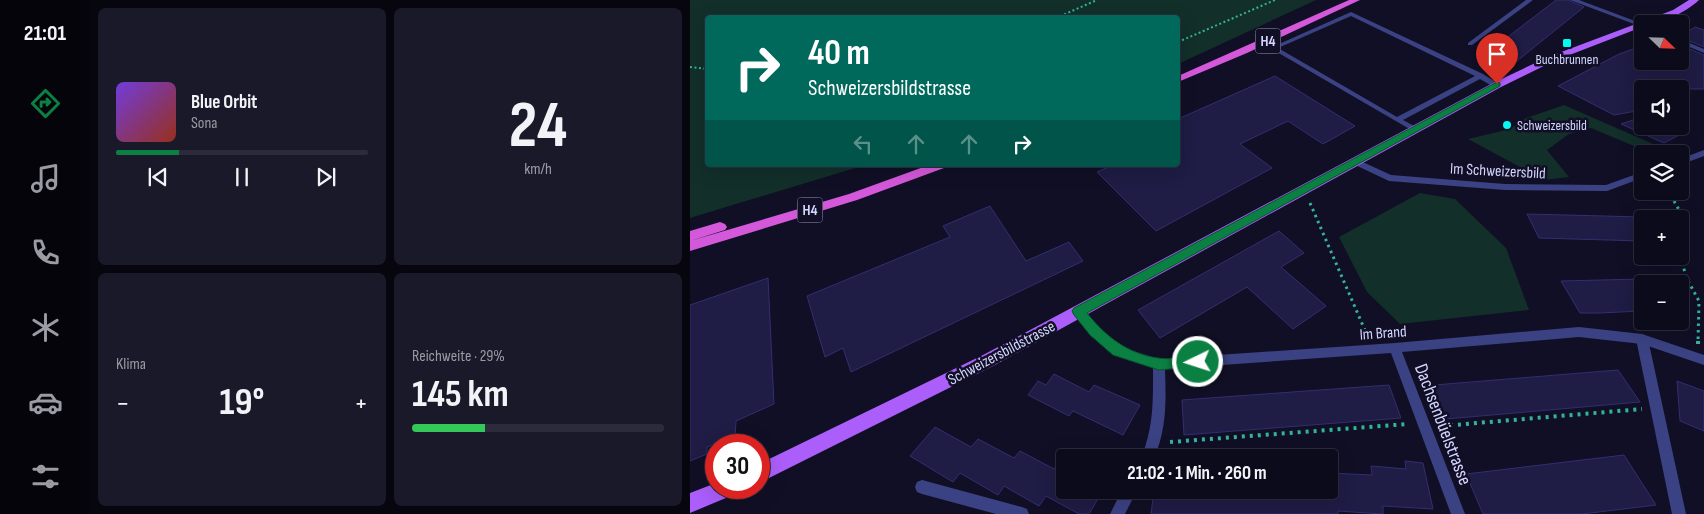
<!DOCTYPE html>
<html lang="de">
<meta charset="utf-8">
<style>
:root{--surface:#0c0b1c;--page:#1a1929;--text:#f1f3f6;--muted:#9a9ba3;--line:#2c2b3b;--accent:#0b8043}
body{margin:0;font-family:"Sofia Sans Condensed",sans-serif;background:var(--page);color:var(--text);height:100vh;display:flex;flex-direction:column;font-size:19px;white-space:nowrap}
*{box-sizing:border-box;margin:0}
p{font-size:16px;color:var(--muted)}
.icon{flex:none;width:28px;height:28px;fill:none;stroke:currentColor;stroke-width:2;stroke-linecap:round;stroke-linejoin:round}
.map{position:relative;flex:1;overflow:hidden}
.sheet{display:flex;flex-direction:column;gap:8px;padding:8px;background:#07060f;width:600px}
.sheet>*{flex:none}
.top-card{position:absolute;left:15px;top:15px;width:475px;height:152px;border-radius:5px;box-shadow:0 5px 20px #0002,0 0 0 1px var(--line);background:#00695c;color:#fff;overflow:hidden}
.needle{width:32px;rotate:113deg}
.buttons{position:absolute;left:944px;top:15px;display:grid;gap:10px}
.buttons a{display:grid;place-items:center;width:55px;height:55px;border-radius:5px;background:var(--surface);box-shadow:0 5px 20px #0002,0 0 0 1px var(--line);font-size:25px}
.speed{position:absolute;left:15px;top:434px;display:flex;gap:10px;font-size:25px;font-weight:700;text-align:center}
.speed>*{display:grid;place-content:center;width:65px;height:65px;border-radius:50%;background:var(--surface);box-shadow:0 5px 20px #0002,0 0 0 1px var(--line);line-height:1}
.speed .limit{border:8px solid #d22;background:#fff;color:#111}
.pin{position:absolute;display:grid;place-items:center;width:42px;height:42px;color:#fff;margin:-51px -21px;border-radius:50% 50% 50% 0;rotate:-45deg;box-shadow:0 0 5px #0007}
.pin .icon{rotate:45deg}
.me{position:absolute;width:55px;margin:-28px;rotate:266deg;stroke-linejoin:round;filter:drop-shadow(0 0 4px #0008)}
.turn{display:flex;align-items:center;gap:18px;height:105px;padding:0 20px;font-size:22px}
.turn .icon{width:65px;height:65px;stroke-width:2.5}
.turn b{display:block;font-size:35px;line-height:42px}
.lanes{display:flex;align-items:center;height:48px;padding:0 20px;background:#0003;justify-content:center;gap:25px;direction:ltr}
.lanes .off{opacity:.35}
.big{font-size:38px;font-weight:700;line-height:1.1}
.sheet .card{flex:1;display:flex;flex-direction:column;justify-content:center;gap:8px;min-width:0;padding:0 18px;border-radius:8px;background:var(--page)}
.sheet .dial{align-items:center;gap:0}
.dial b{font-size:65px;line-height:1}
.song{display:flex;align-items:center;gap:15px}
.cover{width:60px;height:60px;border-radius:8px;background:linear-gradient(135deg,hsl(260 70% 55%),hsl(10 70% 35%))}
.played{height:5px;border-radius:2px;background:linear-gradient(90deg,var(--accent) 25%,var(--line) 25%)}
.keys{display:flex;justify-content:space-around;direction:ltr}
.heat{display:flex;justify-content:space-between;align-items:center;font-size:28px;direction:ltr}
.charge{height:8px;border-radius:4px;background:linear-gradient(90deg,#34c759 29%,var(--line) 0)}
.sheet .tiles{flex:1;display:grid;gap:8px;grid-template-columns:repeat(2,1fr)}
.trip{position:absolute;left:366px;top:449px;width:282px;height:50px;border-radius:5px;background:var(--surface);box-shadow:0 5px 20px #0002,0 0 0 1px var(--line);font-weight:700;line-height:50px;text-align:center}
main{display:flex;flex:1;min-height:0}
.dock{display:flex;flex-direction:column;width:90px;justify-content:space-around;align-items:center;background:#05040b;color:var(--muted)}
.dock .icon{width:35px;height:35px}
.dock .current{color:var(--accent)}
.dock b{font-size:22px;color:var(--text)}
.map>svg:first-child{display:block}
.green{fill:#122f2a}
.building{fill:#1f1c45;stroke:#332e71}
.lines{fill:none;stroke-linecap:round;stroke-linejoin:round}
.path-far3{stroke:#32b49b;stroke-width:2;stroke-dasharray:2 2.5;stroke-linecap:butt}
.path-far2{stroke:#32b49b;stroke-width:2.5;stroke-dasharray:2 3;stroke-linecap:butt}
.path-far1{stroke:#32b49b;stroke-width:3;stroke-dasharray:2.5 4;stroke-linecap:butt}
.path{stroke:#32b49b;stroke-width:4;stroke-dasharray:3 5;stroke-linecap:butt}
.service{fill:#3b4283;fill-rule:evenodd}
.minor{fill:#3b4283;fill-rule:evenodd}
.tertiary{fill:#3b4283;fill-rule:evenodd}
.primary{fill:#ac5efb;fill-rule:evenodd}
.trunk{fill:#d458da;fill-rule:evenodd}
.route{fill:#0b8043;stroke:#07532c}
.poi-dot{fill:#06f8f1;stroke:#100f25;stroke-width:2}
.labels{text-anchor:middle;stroke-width:5;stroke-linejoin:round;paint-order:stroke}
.far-poi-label{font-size:14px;fill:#d4d5fe;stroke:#100f25}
.shield{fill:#100f25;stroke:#999abd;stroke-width:1}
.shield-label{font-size:15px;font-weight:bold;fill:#d4d5fe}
.street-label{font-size:16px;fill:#d4d5fe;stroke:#100f25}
.near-street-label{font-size:19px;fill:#d4d5fe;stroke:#100f25}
</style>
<main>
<nav class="dock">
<b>21:01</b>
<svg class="icon current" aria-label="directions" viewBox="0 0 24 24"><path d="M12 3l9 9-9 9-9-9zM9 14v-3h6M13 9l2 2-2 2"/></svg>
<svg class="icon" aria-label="music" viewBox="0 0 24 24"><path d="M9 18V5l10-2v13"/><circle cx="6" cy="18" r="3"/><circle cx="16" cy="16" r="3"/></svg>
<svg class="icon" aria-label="phone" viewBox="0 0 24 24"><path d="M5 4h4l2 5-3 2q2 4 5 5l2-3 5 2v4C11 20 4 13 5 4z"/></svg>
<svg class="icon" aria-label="climate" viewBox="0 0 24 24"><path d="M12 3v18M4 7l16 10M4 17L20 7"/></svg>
<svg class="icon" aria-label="car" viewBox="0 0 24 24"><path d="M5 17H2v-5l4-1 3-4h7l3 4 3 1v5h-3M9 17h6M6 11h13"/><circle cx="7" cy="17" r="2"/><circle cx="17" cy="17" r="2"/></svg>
<svg class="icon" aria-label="filters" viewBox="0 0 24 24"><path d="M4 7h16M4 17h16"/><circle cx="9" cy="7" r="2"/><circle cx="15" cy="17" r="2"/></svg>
</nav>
<section class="sheet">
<div class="tiles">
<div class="card">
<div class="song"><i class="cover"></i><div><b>Blue Orbit</b><p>Sona</p></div></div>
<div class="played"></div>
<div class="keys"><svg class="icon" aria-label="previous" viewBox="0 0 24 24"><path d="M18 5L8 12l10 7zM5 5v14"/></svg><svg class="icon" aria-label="pause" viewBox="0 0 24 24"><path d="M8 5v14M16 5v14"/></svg><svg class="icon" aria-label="next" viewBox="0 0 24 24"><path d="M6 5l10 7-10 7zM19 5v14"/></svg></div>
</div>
<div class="card dial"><b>24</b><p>km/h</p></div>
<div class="card"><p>Klima</p>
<div class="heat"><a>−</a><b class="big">19°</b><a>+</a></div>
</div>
<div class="card"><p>Reichweite · 29%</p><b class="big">145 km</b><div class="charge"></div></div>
</div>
</section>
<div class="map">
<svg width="1014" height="514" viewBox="0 0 1014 514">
<rect width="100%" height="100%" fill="#100f25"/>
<path class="green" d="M0 0H626L488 64V18H18V165H175L0 218Z
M874 105 979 151 976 154H963L901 128 879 134 857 150 879 177 854 180 778 139 820 129 836 118Z
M730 193 765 199 816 248 839 310 710 324 677 292 649 237Z"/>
<path class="building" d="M866 0H878L894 7 827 61 812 67 789 59Z
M1005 27 1014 30V47L990 37Z
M990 45 1014 55V89H952V110L924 115 868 86 929 54 952 46V61H990Z
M585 76 665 126 633 144 598 121 550 144 582 168 466 231 407 172 423 165H488V119Z
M952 117V126H974L991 134 974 143 931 124Z
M300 206 336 261 379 242 393 261 161 372 153 348 135 357 117 296 260 237 253 226Z
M837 214 952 217V241L849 238Z
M589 231 614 253 591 267 636 306 603 329 557 287 470 338 448 310Z
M78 278 84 404 46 421 45 437 17 447V454L0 461V305Z
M952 279V311L909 313H890L871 281Z
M928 370 950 402 745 420 732 386Z
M364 374 399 392 404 385 450 405 433 435 383 411 379 416 338 395 348 381 356 385Z
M987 381 1014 391V431L990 421Z
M699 385 711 418 494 435 492 400Z
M245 427 281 447 288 439 324 458 330 451 364 469 375 453V490H413L399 514H389L356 496 349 506 314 486 308 495 270 473 263 482 220 456Z
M934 455 966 505 892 514H793L776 474Z
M715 461 733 463 743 509 693 506V514L648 511V514H461L464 490H640V473L682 475 681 466 716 469Z"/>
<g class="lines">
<path class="path-far3" d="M366 18 407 0
M488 42 585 0
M0 67 18 69"/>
<path class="path-far2" d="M975 191 985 202"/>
<path class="path-far1" d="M984 201 996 222 991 257 996 277 1009 301 1008 342
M620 203 677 335"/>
<path class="path" d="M1008 344V340
M752 426 952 409
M480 442 718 424"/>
<path class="service" d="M836 0H843L782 45H778V43Z
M880 0H889L953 24 952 27Z
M661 12 793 74 811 85 804 87 790 79 713 120 726 127 727 129 723 131 580 48ZM661 16 785 76 707 117 588 48Z
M952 334 956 336 958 339 996 514H982L946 339 948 336Z
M232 480 332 507 337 509 339 514H306L232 494 227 492 225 487 227 482Z"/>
<path class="minor" d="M1014 150V156L990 165V159Z
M664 158 701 175 815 184 916 185 952 172V178L917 191 815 190 699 181 661 163 660 161Z
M388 307 392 308 408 328 431 347 469 359 705 343 889 327 952 334 1014 355V365L952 344 889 337 712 352 775 514H761L701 353 475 369C476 400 477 429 464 458H451C464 426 463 401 463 367L423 354 400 334 384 314 383 311 384 308Z
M432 490H447L435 514H420Z"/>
<path class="tertiary" d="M990 39 1014 49V53L990 43Z"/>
<path class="primary" d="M999 0H1009C995 13 972 24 952 24V27L864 61 811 87 305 365 69 483V464L293 355 803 83 858 57 983 10Z
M26 483V488H45L43 495 0 513V493Z"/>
<path class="trunk" d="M659 0H670L557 53 488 82V76Z
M239 165H256L254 168 167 200 0 251V241L159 194Z
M30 222 35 224 37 227 35 230 0 241V231Z"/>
</g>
<path class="route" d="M807 82 810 83V86L397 313C415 336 438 354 468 358 480 360 495 357 508 356L512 357 514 362 512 366 469 370 423 355 400 335 384 315 382 311 384 308Z"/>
<g class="poi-dot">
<rect x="872" y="38" width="10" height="10" rx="2.5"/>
<circle cx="817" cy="125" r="5"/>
</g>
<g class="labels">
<g class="far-poi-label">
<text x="877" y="64">Buchbrunnen</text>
<text x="827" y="130" text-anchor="start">Schweizersbild</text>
</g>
<g class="shield">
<rect x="565.5" y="28.5" width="25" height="25" rx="4"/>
<rect x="107.5" y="197.5" width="25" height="25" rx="4"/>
</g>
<g class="shield-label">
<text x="578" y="46">H4</text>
<text x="120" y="215">H4</text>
</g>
<g class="street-label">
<text transform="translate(808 170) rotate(3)" y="6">Im Schweizersbild</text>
<text transform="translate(693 332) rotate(-4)" y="6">Im Brand</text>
<text transform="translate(311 352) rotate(-28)" y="6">Schweizersbildstrasse</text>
</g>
<g class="near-street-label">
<text transform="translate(754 424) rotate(69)" y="7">Dachsenbüelstrasse</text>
</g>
</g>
</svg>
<div class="buttons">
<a><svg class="needle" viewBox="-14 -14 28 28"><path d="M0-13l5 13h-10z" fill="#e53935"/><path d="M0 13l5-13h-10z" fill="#9a9ba3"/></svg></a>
<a><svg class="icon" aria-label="sound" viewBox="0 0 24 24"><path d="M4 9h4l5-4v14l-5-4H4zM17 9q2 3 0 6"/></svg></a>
<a><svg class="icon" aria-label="layers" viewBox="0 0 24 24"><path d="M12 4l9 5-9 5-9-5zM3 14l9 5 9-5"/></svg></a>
<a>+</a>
<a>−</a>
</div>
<div class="speed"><div class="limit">30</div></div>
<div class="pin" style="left:807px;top:84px;background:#d93025"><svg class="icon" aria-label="arrive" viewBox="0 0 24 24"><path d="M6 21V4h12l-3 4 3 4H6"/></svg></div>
<svg class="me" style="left:508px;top:362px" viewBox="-20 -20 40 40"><circle r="17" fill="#0b8043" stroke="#fff" stroke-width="3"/><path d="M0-11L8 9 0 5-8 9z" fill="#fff"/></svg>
<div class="trip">21:02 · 1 Min. · 260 m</div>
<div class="top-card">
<div class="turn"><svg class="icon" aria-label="right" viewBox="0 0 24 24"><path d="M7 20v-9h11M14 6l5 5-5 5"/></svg><div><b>40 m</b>Schweizersbildstrasse</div></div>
<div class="lanes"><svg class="icon off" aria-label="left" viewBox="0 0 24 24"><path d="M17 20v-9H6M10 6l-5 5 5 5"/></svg><svg class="icon off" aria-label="ahead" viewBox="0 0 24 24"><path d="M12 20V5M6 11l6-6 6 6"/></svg><svg class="icon off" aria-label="ahead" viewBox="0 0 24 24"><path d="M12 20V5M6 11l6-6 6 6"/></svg><svg class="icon" aria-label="right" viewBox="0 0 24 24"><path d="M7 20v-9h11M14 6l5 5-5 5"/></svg></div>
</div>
</div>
</main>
